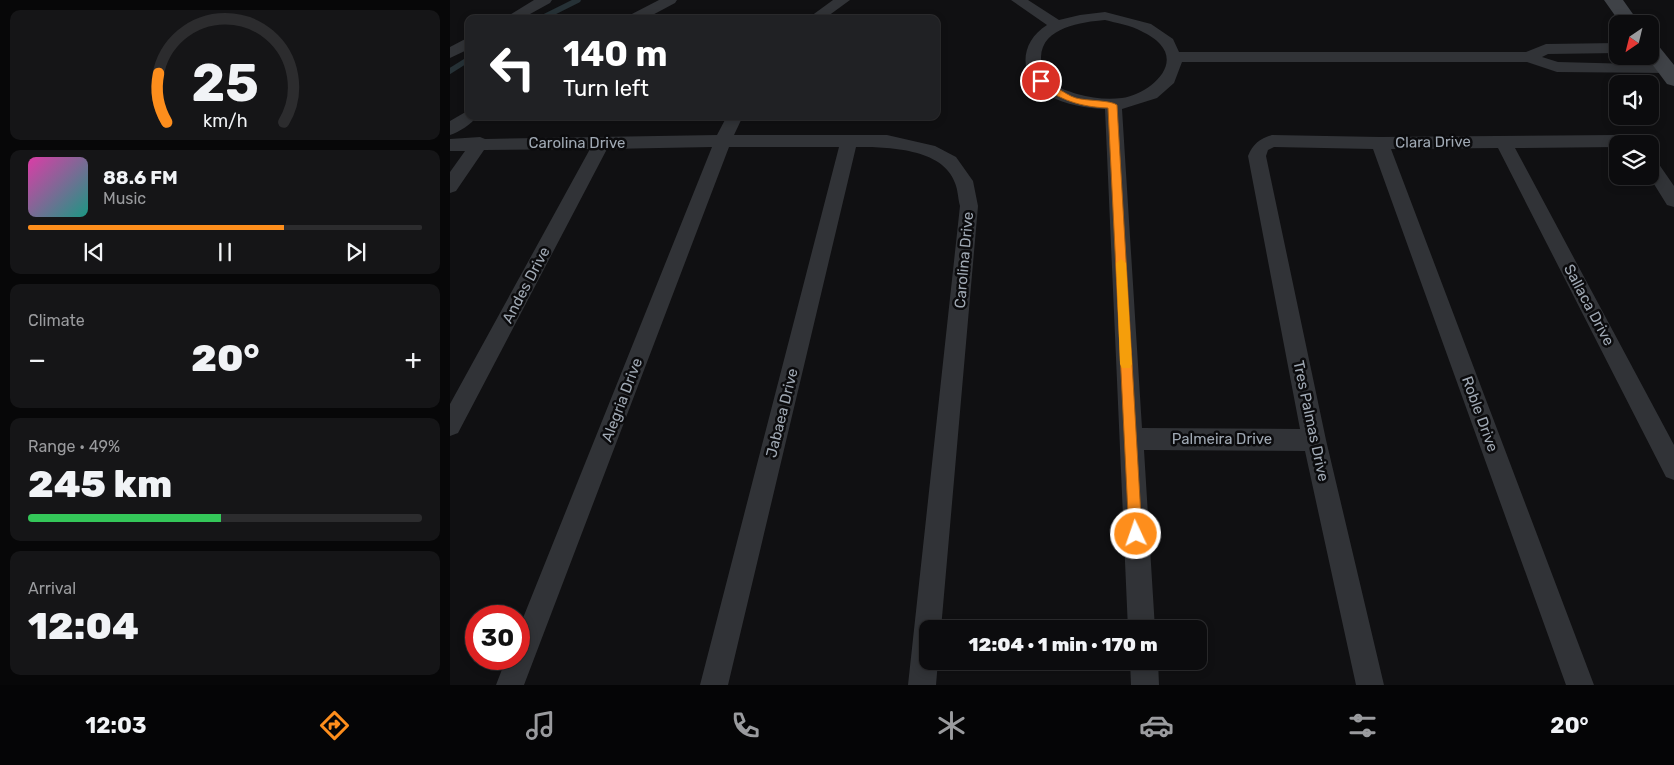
<!DOCTYPE html>
<meta charset="utf-8">
<style>
:root{--surface:#0c0c0e;--page:#151517;--text:#f1f3f6;--muted:#9a9b9e;--line:#2c2c2e;--accent:#fe8e1c}
body{margin:0;font-family:Rubik,sans-serif;background:var(--page);color:var(--text);height:100vh;display:flex;flex-direction:column;font-size:19px;white-space:nowrap}
*{box-sizing:border-box;margin:0}
p{font-size:16px;color:var(--muted)}
.icon{flex:none;width:28px;height:28px;fill:none;stroke:currentColor;stroke-width:2;stroke-linecap:round;stroke-linejoin:round}
.map{position:relative;flex:1;overflow:hidden}
.details{display:flex;flex-direction:column;gap:10px;padding:10px;background:#070708;width:450px}
.details>*{flex:none}
.banner{position:absolute;left:15px;top:15px;width:475px;height:105px;border-radius:10px;box-shadow:0 2px 8px #0003,0 0 0 1px var(--line);background:#202124;color:#fff;overflow:hidden}
.needle{width:32px;rotate:215deg}
.tools{position:absolute;left:1159px;top:15px;display:grid;gap:10px}
.tools a{display:grid;place-items:center;width:50px;height:50px;border-radius:10px;background:var(--surface);box-shadow:0 2px 8px #0003,0 0 0 1px var(--line);font-size:25px}
.speed{position:absolute;left:15px;top:605px;display:flex;gap:10px;font-size:25px;font-weight:700;text-align:center}
.speed>*{display:grid;place-content:center;width:65px;height:65px;border-radius:50%;background:var(--surface);box-shadow:0 2px 8px #0003,0 0 0 1px var(--line);line-height:1}
.speed .limit{border:8px solid #d22;background:#fff;color:#111}
.pin{position:absolute;display:grid;place-items:center;width:42px;height:42px;color:#fff;margin:-21px;border:2px solid #fff;border-radius:50%;box-shadow:0 1px 5px #0007}
.me{position:absolute;width:55px;margin:-28px;rotate:357deg;stroke-linejoin:round;filter:drop-shadow(0 0 4px #0008)}
.turn{display:flex;align-items:center;gap:18px;height:105px;padding:0 15px;font-size:22px}
.turn .icon{width:65px;height:65px;stroke-width:2.5}
.turn b{display:block;font-size:35px;line-height:42px}
.big{font-size:38px;font-weight:800;line-height:1.1}
.details .widget{flex:1;display:flex;flex-direction:column;justify-content:center;gap:8px;min-width:0;padding:0 18px;border-radius:10px;background:var(--page)}
.details .dial{align-items:center;gap:0}
.dial svg{height:130px;overflow:visible;fill:none;stroke:var(--line);stroke-width:7;stroke-linecap:round;text-anchor:middle}
.dial text{fill:var(--text);stroke:none}
.song{display:flex;align-items:center;gap:15px}
.cover{width:60px;height:60px;border-radius:8px;background:linear-gradient(135deg,hsl(320 70% 55%),hsl(170 70% 35%))}
.played{height:5px;border-radius:2px;background:linear-gradient(90deg,var(--accent) 65%,var(--line) 65%)}
.keys{display:flex;justify-content:space-around;direction:ltr}
.heat{display:flex;justify-content:space-between;align-items:center;font-size:28px;direction:ltr}
.charge{height:8px;border-radius:4px;background:linear-gradient(90deg,#34c759 49%,var(--line) 0)}
.trip{position:absolute;left:469px;top:620px;width:288px;height:50px;border-radius:10px;background:var(--surface);box-shadow:0 2px 8px #0003,0 0 0 1px var(--line);font-weight:800;line-height:50px;text-align:center}
.dock{display:flex;height:80px;justify-content:space-around;align-items:center;background:#050506;color:var(--muted)}
.dock .icon{width:35px;height:35px}
.dock .active{color:var(--accent)}
.dock b{font-size:22px;color:var(--text)}
main{display:flex;flex:1;min-height:0}
.map>svg:first-child{display:block}
.lines{fill:none;stroke-linecap:round;stroke-linejoin:round}
.stream{stroke:#263136;stroke-width:5.5}
.street{fill:#313337;fill-rule:evenodd}
.secondary{fill:#3f4247;fill-rule:evenodd}
.route{fill:#fe8e1c;stroke:#a55c12}
.slow{fill:#f59e0b}
.labels{text-anchor:middle;stroke-width:5;stroke-linejoin:round;paint-order:stroke}
.street-label{font-size:15px;fill:#a0a9b4;stroke:#0b0b0d}
</style>
<main>
<section class="details">
<div class="widget dial"><svg viewBox="0 0 100 80">
<path d="M14 69A42 42 0 1 1 86 69"/>
<path d="M14 69A42 42 0 0 1 9 39" stroke="#fe8e1c"/>
<text x="50" y="56" font-size="32" font-weight="700">25</text>
<text x="50" y="72" font-size="11">km/h</text>
</svg></div>
<div class="widget">
<div class="song"><i class="cover"></i><div><b>88.6 FM</b><p>Music</p></div></div>
<div class="played"></div>
<div class="keys"><svg class="icon" aria-label="previous" viewBox="0 0 24 24"><path d="M18 5L8 12l10 7zM5 5v14"/></svg><svg class="icon" aria-label="pause" viewBox="0 0 24 24"><path d="M8 5v14M16 5v14"/></svg><svg class="icon" aria-label="next" viewBox="0 0 24 24"><path d="M6 5l10 7-10 7zM19 5v14"/></svg></div>
</div>
<div class="widget"><p>Climate</p>
<div class="heat"><a>−</a><b class="big">20°</b><a>+</a></div>
</div>
<div class="widget"><p>Range · 49%</p><b class="big">245 km</b><div class="charge"></div></div>
<div class="widget"><p>Arrival</p><b class="big">12:04</b></div>
</section>
<div class="map">
<svg width="1224" height="685" viewBox="0 0 1224 685">
<rect width="100%" height="100%" fill="#101012"/>
<g class="lines">
<path class="stream" d="M90 19 128 0
M0 71 19 59"/>
<path class="street" d="M84 0H102L100 3 71 19H53Z
M209 0H227L225 3 195 19H176L178 16Z
M383 0H400L374 19H357Z
M561 0H578L609 20 630 15 655 12 701 24 723 39 729 52H1076L1096 44 1168 43V53L1098 54 1092 57 1108 62 1222 65 1224 68 1222 71 1216 73 1107 72 1077 62H732L724 83 707 98 672 109 692 428 850 429 798 156C803 144 809 139 822 135L930 137 1166 135 1183 140 1185 144H1168V147L1065 148 1224 445V480L1216 477 1048 148 941 149 1144 685H1116L923 149 824 147 818 150 816 156 876 440 934 685H906L855 451 694 450 705 629H678L655 109C638 109 615 104 599 96 568 79 568 43 597 25ZM655 20C666 23 681 25 691 31 697 34 706 39 710 44 732 68 695 95 672 98 657 100 642 98 627 94 618 91 610 89 603 83 594 75 591 68 591 57 592 27 632 22 655 20Z
M19 37V49L0 58V47Z
M19 110V116H27C22 124 9 132 0 135V121Z
M277 116H293L284 135H437L485 146 506 157 523 181 528 206 491 629H478V661H488L486 685H458L510 206C508 199 508 190 505 183 493 148 437 147 406 147L278 685H250L389 147H279L74 685H46L56 659H69V628L262 147 157 149 8 433 0 436V404L140 149 34 150 6 191 0 193V172L15 151H0V139L30 137 35 139 267 135Z
M1200 158 1206 160 1224 186V207L1217 205 1199 176Z
M680 661H708L709 685H681Z"/>
<path class="secondary" d="M1154 0H1173L1190 24H1171Z
M1200 42 1207 44 1224 65V86L1217 84 1196 56H1200Z"/>
</g>
<path class="route" d="M588 79C595 78 615 95 626 98 636 101 661 100 667 105L692 534 690 538 686 540 681 538 679 534 658 108C631 107 609 100 588 83Z"/>
<path class="slow" d="M671 259 676 263 682 364 680 368H672L670 364 666 263Z"/>
<g class="labels">
<g class="street-label">
<text transform="translate(983 142) rotate(-1)" y="5">Clara Drive</text>
<text x="127" y="148">Carolina Drive</text>
<text transform="translate(514 260) rotate(-85)" y="5">Carolina Drive</text>
<text transform="translate(76 285) rotate(-62)" y="5">Andes Drive</text>
<text transform="translate(1139 305) rotate(62)" y="5">Sallaca Drive</text>
<text transform="translate(172 400) rotate(-69)" y="5">Alegria Drive</text>
<text transform="translate(332 413) rotate(-76)" y="5">Jabaea Drive</text>
<text transform="translate(1030 414) rotate(70)" y="5">Roble Drive</text>
<text transform="translate(861 421) rotate(78)" y="5">Tres Palmas Drive</text>
<text x="772" y="444">Palmeira Drive</text>
</g>
</g>
</svg>
<div class="tools">
<a><svg class="needle" viewBox="-14 -14 28 28"><path d="M0-13l5 13h-10z" fill="#e53935"/><path d="M0 13l5-13h-10z" fill="#9a9b9e"/></svg></a>
<a><svg class="icon" aria-label="sound" viewBox="0 0 24 24"><path d="M4 9h4l5-4v14l-5-4H4zM17 9q2 3 0 6"/></svg></a>
<a><svg class="icon" aria-label="layers" viewBox="0 0 24 24"><path d="M12 4l9 5-9 5-9-5zM3 14l9 5 9-5"/></svg></a>
</div>
<div class="speed"><div class="limit">30</div></div>
<div class="pin" style="left:591px;top:81px;background:#d93025"><svg class="icon" aria-label="arrive" viewBox="0 0 24 24"><path d="M6 21V4h12l-3 4 3 4H6"/></svg></div>
<svg class="me" style="left:686px;top:534px" viewBox="-20 -20 40 40"><circle r="17" fill="#fe8e1c" stroke="#fff" stroke-width="3"/><path d="M0-11L8 9 0 5-8 9z" fill="#fff"/></svg>
<div class="trip">12:04 · 1 min · 170 m</div>
<div class="banner">
<div class="turn"><svg class="icon" aria-label="left" viewBox="0 0 24 24"><path d="M17 20v-9H6M10 6l-5 5 5 5"/></svg><div><b>140 m</b>Turn left</div></div>
</div>
</div>
</main>
<nav class="dock">
<b>12:03</b>
<svg class="icon active" aria-label="directions" viewBox="0 0 24 24"><path d="M12 3l9 9-9 9-9-9zM9 14v-3h6M13 9l2 2-2 2"/></svg>
<svg class="icon" aria-label="music" viewBox="0 0 24 24"><path d="M9 18V5l10-2v13"/><circle cx="6" cy="18" r="3"/><circle cx="16" cy="16" r="3"/></svg>
<svg class="icon" aria-label="phone" viewBox="0 0 24 24"><path d="M5 4h4l2 5-3 2q2 4 5 5l2-3 5 2v4C11 20 4 13 5 4z"/></svg>
<svg class="icon" aria-label="climate" viewBox="0 0 24 24"><path d="M12 3v18M4 7l16 10M4 17L20 7"/></svg>
<svg class="icon" aria-label="car" viewBox="0 0 24 24"><path d="M5 17H2v-5l4-1 3-4h7l3 4 3 1v5h-3M9 17h6M6 11h13"/><circle cx="7" cy="17" r="2"/><circle cx="17" cy="17" r="2"/></svg>
<svg class="icon" aria-label="filters" viewBox="0 0 24 24"><path d="M4 7h16M4 17h16"/><circle cx="9" cy="7" r="2"/><circle cx="15" cy="17" r="2"/></svg>
<b>20°</b>
</nav>
